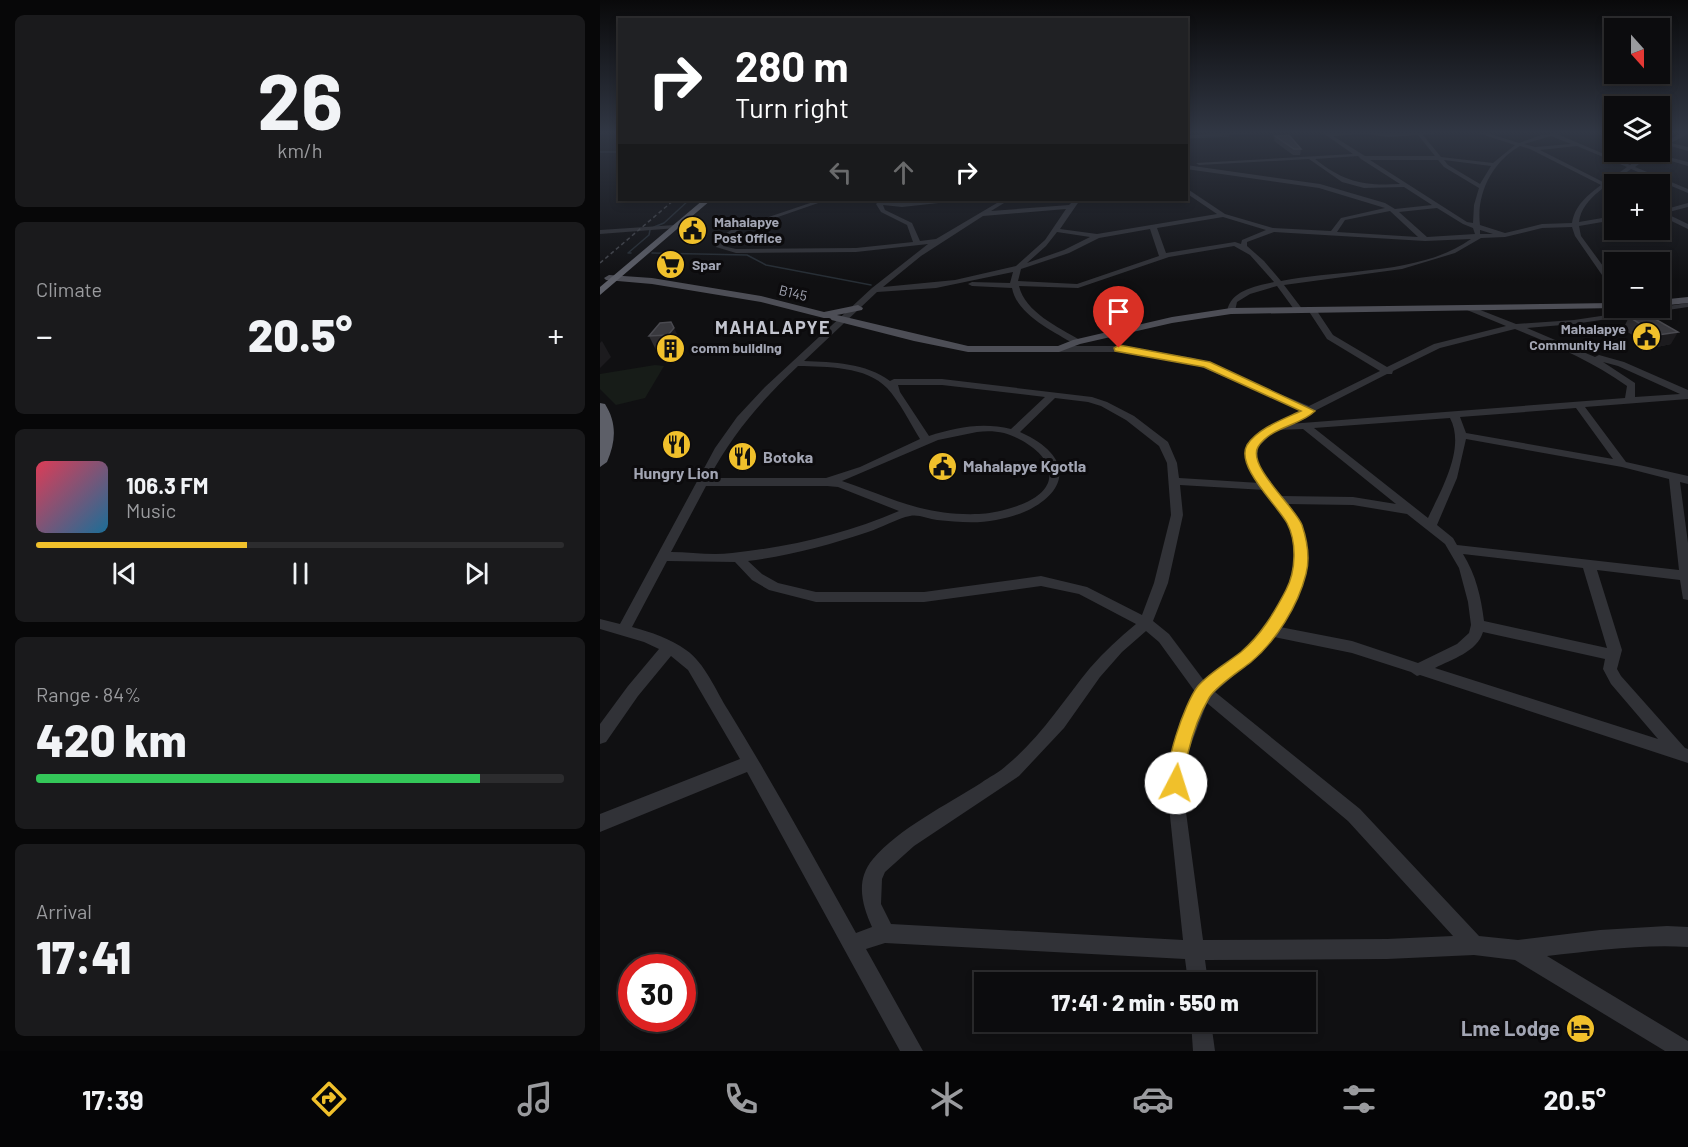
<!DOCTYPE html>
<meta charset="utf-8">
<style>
:root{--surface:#0c0c0e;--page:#1a1a1c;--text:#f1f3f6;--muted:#9a9b9e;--line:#2c2c2e;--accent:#f0c02b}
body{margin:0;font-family:Barlow,sans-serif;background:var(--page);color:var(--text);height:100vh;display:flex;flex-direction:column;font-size:22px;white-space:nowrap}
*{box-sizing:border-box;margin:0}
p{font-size:20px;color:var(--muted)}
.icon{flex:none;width:33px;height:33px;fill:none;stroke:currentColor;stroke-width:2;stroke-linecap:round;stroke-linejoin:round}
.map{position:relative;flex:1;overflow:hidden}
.side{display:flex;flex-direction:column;gap:15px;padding:15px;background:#070708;width:600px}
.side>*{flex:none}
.top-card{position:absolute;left:18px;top:18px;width:570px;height:183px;border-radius:0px;box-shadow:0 3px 9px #0003,0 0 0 2px var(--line);background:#202124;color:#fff;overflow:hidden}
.needle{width:39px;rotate:159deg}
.buttons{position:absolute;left:1004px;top:18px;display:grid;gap:12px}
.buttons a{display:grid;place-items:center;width:66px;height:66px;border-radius:0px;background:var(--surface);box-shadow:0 3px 9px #0003,0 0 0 2px var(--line);font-size:30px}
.speed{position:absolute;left:18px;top:954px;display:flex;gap:12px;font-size:30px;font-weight:700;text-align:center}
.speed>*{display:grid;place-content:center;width:78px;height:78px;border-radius:50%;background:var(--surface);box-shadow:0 3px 9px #0003,0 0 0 2px var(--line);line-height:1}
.speed .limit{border:9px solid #d22;background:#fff;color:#111}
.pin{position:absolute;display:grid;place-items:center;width:51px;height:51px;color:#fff;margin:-62px -26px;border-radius:50% 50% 50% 0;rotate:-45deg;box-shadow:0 0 6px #0007}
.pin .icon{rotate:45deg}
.me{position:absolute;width:66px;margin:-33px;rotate:5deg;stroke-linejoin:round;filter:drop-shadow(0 0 4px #0008)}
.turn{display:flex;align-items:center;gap:21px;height:126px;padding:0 18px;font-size:27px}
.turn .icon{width:78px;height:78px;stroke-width:2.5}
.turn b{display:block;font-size:42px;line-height:51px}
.lanes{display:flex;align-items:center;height:57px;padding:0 18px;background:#0003;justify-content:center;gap:30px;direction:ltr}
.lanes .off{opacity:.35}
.big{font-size:45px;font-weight:800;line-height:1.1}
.side .card{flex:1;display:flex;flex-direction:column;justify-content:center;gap:9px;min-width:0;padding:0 21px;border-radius:9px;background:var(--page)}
.side .dial{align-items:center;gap:0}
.dial b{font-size:78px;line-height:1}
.song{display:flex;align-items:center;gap:18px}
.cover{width:72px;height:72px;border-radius:9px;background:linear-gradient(135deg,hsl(350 70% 55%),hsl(200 70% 35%))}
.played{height:6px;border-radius:3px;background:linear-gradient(90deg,var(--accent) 40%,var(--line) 40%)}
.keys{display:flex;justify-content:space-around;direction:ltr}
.heat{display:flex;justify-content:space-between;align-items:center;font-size:33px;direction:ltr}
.charge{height:9px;border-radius:4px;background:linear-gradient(90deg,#34c759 84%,var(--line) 0)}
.trip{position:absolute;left:374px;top:972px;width:342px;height:60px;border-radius:0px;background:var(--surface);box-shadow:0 3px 9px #0003,0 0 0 2px var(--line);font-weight:800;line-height:60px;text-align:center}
.menu{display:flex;height:96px;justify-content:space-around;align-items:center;background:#050506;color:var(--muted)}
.menu .icon{width:42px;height:42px}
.menu .selected{color:var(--accent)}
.menu b{font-size:27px;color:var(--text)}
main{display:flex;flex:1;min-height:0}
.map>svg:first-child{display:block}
.green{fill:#171c18}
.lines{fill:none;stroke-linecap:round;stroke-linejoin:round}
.stream{stroke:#272e35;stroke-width:1.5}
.minor{fill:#313237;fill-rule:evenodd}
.major{fill:#4d4e56;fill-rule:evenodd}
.highway{fill:#5d5f68;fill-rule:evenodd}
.rail{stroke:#44464c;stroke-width:1.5;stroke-dasharray:4 3;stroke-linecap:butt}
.wall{fill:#2d2c30}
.shaded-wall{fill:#1c1b1e}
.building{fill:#39393e;stroke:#4a4a50;stroke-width:1.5}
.route{fill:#f0c02b;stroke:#9c7d1c;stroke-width:1.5}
.labels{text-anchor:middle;stroke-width:6;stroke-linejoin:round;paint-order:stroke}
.far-poi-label{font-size:14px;font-weight:bold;fill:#a2a5b3;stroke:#0c0b0d;text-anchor:start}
.far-street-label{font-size:14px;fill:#a2a5b3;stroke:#0c0b0d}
.poi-label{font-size:16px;font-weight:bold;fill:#a2a5b3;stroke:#0c0b0d;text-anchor:start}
.far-district-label{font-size:18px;font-weight:bold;letter-spacing:1.5px;fill:#c3c5cf;stroke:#0c0b0d}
.near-poi-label{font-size:20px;font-weight:bold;fill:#a2a5b3;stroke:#0c0b0d;text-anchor:end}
</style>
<main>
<section class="side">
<div class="card dial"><b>26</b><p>km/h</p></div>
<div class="card"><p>Climate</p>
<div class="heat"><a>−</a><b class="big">20.5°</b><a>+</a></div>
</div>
<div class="card">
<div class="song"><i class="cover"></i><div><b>106.3 FM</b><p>Music</p></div></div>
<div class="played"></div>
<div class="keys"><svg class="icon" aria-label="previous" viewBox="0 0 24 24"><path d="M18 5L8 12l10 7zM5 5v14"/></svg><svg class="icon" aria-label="pause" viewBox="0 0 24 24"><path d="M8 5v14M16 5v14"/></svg><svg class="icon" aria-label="next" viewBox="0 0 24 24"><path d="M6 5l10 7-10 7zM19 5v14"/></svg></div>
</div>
<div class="card"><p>Range · 84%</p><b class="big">420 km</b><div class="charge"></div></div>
<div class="card"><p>Arrival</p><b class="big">17:41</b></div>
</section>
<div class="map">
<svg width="1088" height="1051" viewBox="0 0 1088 1051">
<rect width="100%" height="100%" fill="#101012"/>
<path class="green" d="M55 365 64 366 45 398 16 405 0 389V374Z"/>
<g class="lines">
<path class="stream" d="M586 138 629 136
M0 152H20
M54 227 64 223 89 200
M31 253H28L49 235 50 230
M52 253 147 255 166 265 271 285"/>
<path class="minor" d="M0 133H6L1 135Z
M621 133H657L586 138V135Z
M723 133H835L823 135 841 157 893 163 915 145 878 133H887L919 143 941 135 959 133 957 134 1030 165 1049 152 1088 162V166L1051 155 1035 167 1088 189V193L1031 169C1012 183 982 197 979 222L1014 216V220L979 226 981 236 1014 281V288H1011L975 236 972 227 942 228 905 237 881 238 855 253 802 269 684 285 703 310 702 312H696L677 286 650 294 637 302 635 311 631 313 627 311C631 290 656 286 674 282L650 255 634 246 569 257 478 288 419 286C425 312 458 327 480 340V344H474C453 331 417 315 412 288L372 286 368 284 372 282 410 283 413 272 336 288 277 292 204 361C233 362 266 363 290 381L294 379H342L492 397 507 402 534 416 568 442 577 463 579 478 660 483 647 463 648 446 669 426 701 410 592 363 518 352H459L455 349 459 346H518L594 358 709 406 780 371 727 339 708 310 709 308H715L733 335 787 367 834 344 906 326 867 310 866 308 870 306 916 324 974 320 1088 303V307L974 324 927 328 995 357 999 355 1024 362 1088 390V399L985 407 1026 462 1088 476V484L1080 482 1088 543V600L1083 599 1080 580 997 570 1022 650 1017 669 1021 676 1085 748 1088 749V763L820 675 817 676 811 672 752 653 674 637 654 658 615 692 760 809 879 936 918 940 1000 930 1067 926 1088 927V947C1041 944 994 951 947 956L1088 1041V1051H1065L915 960 874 955 787 959 605 960 608 982H588L585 959 285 943 266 949 323 1051H300L147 772 0 832V814L140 759 88 670 71 656 38 696 6 742 0 744V724L28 686 59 649 44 642 0 629V619L20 624 115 448 137 417 165 387 272 288 328 244 256 252 136 253 116 247 123 235 133 229 219 200H227L137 231 128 237 123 246 136 249 256 248 313 242 307 225 281 212 276 204 279 201 302 203 351 200 348 202 302 207 283 205 285 210 312 223 320 241 336 239 402 200H409L391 211 469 205 474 200H480L460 229 497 234 617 214 586 193V188L625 214 673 228 731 231 741 218 785 208 719 188 586 169V165L720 184 785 203 795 209 832 205 804 187 764 188 742 182 709 159 599 165 596 163 753 154ZM765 134 789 137 818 135 835 156H765L733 136ZM951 136 971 144 935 147 924 144ZM920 146 930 149 1001 185C987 196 975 205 972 223L942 224 905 233 880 225C876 194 892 162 920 146ZM977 146 1027 167 1005 183 940 150ZM758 156 761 159 800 184C763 186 744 182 715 159ZM770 160H838L844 167 879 188 874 205 873 223 867 222ZM844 160 891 166 880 184 848 165ZM837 208 863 224 873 228 875 234 827 237 799 212ZM466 209 445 240 416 266 355 280 283 287 321 256 383 216ZM790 211 818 237 737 232 745 220ZM623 217 666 230 642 240 641 244 635 242 566 253 557 228ZM550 229 559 256 477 284 418 281 421 269 469 253 499 238ZM880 230 893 234H880ZM457 232 490 237 464 250 427 263 446 246ZM674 232 825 241 871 239C821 275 741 269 681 281L664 261 647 246V242ZM915 329C954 345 992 361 1027 386L1025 398 689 424 787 374H792L793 371 840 348ZM1003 362 1018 366 1080 394 1035 397V383ZM198 366C227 367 266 366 287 388 300 402 310 423 320 439L260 467 226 478H109C133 433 161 401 198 366ZM298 385H342L445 397 411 429C383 422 356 427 329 436L300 392ZM455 398 488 402 501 406 526 420 559 446 567 463 571 515 554 583 542 615 487 587 441 576 324 592H216L178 583 162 574 148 561C189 556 229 545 268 532 281 528 298 518 310 516 318 514 329 519 337 520 356 522 377 524 396 520 456 510 491 464 420 432ZM976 408 1013 459 866 433 860 417ZM850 418C866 448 841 490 828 518L714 428ZM703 429 796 504 753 497 681 496 657 463 658 447 676 430ZM377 432C386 431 395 431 404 433 422 438 454 457 449 479 445 503 398 513 379 514 322 516 293 498 242 481L338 440ZM866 439 1022 467 1069 479 1079 570 857 545 853 538 837 525 857 478ZM580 485 665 490C673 501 684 513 689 525 702 558 687 603 664 629 647 649 626 665 605 682L569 634 553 621 568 583 583 515ZM106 486H227L238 487 299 511C246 534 189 547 132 553 112 556 91 552 71 552ZM687 504 753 505 807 514 845 544 859 568 868 602 871 625 869 633 857 644 818 663 752 641 680 627C698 595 717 561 701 524 698 517 691 510 687 504ZM863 554 983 568 1007 648 884 621C881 597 876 575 863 554ZM67 561 135 562 152 580 169 590 216 602H324L441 586 479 594 536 624C519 638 504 652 490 668 463 701 440 738 407 765 400 772 389 777 381 783 348 804 298 829 273 859 255 880 262 905 272 927L256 933C214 858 173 783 128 710 116 691 105 663 86 650 71 639 51 632 32 627ZM546 631 559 642 596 693 571 755 568 797 583 940 291 924 281 904 282 879 285 872 314 846 419 776 464 728 500 677 522 652ZM883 632 1005 659 1003 669 1011 684 1058 739 835 668C852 659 877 652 883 632ZM607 703 748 821 853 936 787 939 603 940 584 797 587 755Z
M1081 133 1088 134 1071 143 1088 147V151L1067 145 1059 149V145Z
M1088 203V207L1065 213 1088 224V229L1059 215V211Z
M75 225 78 227 77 228 0 234V230Z
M591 1022H611L615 1051H593Z"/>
<path class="major" d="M9 275 52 278 161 296 224 312 258 305 263 308 262 310 237 315 368 346H458L473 340 572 317 631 308 1014 303V308H1018L631 314 572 323 480 344 459 352H368L314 341 161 302 52 284 6 280 4 278Z
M1088 297V303L1059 306V300Z"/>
<path class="highway" d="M103 200H111L0 295V287Z
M0 403 5 404C17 423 16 441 7 462L0 467Z"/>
<path class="rail" d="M0 263 74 200"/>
</g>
<path class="wall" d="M675 136 701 149 700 155H693L674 141Z
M1048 315 1071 344 1052 348 1023 329 1029 317Z
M60 323 82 344 76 351 57 352 49 336Z"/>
<path class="shaded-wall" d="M74 328 82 344 76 351 68 335Z
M1078 332 1071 344 1052 348 1058 335Z
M2 341 11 357 0 368V343Z"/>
<path class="building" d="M689 135 701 149H694L675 136Z
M1048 315 1078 332 1058 335 1029 317Z
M71 322 74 328 68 335 49 336 60 323Z"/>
<linearGradient id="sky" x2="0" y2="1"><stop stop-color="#09090a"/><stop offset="0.47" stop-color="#313744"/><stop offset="1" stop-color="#313744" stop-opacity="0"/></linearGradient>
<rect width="1088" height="281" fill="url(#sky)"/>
<path class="route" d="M519 345 610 362 715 411C700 426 670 427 658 447 647 466 695 507 702 525 707 540 710 559 706 574 698 606 676 641 651 662 640 671 616 686 609 698 600 713 592 736 588 753 586 765 588 778 583 789L576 792 570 789C561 770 585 702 598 686 609 673 627 663 641 652 661 635 674 613 686 590 696 571 697 542 687 523 677 505 635 466 647 445 658 428 684 419 701 411L604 367 515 351 514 348Z"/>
<defs>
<symbol id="civic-disc" viewBox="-11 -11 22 22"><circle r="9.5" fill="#f0c02b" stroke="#0c0b0d"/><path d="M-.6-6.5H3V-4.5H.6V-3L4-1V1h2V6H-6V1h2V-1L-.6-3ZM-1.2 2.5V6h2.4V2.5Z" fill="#111"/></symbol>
<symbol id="supermarket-disc" viewBox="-11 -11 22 22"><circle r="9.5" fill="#f0c02b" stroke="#0c0b0d"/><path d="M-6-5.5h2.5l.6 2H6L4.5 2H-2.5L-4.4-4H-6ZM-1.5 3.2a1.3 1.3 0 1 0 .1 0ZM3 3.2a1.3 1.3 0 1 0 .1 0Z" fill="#111"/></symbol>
<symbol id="building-disc" viewBox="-11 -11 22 22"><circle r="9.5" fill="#f0c02b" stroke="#0c0b0d"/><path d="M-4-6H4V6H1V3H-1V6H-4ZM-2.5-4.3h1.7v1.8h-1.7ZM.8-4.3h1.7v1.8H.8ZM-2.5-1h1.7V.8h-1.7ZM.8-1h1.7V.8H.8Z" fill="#111"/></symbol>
<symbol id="restaurant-disc" viewBox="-11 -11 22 22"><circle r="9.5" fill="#f0c02b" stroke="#0c0b0d"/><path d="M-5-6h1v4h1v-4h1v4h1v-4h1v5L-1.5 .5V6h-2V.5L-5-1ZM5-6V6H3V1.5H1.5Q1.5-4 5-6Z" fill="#111"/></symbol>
<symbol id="hotel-disc" viewBox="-11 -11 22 22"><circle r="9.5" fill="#f0c02b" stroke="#0c0b0d"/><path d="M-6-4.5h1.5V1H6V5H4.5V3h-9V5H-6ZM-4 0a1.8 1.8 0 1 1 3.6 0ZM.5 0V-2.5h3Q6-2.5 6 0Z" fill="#111"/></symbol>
</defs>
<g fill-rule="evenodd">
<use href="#civic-disc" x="76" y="214" width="33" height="33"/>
<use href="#supermarket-disc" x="54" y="248" width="33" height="33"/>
<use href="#civic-disc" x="1030" y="320" width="33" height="33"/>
<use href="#building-disc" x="54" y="332" width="33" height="33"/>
<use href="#restaurant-disc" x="60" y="428" width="33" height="33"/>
<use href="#restaurant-disc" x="126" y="440" width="33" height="33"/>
<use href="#civic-disc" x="326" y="450" width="33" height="33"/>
<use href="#hotel-disc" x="964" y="1012" width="33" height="33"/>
</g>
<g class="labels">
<g class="far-poi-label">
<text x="114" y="227">Mahalapye<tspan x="114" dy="16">Post Office</tspan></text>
<text x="92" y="270">Spar</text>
<text x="1026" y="334" text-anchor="end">Mahalapye<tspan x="1026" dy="16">Community Hall</tspan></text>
<text x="91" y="353">comm building</text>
</g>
<g class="far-street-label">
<text transform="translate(193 293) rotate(14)" y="5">B145</text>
</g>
<g class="poi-label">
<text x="163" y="463">Botoka</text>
<text x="363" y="472">Mahalapye Kgotla</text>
<text x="76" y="479" text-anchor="middle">Hungry Lion</text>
</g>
<g class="far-district-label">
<text x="173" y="334">MAHALAPYE</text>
</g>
<g class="near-poi-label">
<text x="960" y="1036">Lme Lodge</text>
</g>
</g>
</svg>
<div class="buttons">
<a><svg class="needle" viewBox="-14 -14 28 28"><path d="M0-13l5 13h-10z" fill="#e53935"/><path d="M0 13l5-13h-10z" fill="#9a9b9e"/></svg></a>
<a><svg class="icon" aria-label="layers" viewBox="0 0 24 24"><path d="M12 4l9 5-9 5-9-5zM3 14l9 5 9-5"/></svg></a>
<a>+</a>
<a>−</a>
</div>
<div class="speed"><div class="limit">30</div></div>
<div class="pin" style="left:519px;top:348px;background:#d93025"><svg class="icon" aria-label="arrive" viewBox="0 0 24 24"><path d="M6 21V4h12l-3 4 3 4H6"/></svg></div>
<svg class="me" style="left:576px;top:783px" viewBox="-20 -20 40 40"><circle r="19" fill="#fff"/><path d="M0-13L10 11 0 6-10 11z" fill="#f0c02b"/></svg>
<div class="trip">17:41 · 2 min · 550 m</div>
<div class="top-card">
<div class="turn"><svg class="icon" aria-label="right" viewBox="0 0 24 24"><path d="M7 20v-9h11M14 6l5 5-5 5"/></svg><div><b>280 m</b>Turn right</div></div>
<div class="lanes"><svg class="icon off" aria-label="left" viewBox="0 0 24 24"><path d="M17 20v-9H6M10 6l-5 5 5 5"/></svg><svg class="icon off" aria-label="ahead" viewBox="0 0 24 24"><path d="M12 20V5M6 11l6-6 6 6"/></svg><svg class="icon" aria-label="right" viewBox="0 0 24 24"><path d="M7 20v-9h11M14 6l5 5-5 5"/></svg></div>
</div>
</div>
</main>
<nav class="menu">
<b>17:39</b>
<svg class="icon selected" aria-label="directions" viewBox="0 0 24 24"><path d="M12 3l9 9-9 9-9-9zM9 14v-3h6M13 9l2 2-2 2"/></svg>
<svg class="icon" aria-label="music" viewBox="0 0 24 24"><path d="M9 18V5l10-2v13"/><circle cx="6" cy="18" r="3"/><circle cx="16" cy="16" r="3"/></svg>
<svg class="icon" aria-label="phone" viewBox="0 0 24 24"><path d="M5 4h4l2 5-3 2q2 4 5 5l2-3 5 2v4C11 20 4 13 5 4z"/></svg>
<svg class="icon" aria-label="climate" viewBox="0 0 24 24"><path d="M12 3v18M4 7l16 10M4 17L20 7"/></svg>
<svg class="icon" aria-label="car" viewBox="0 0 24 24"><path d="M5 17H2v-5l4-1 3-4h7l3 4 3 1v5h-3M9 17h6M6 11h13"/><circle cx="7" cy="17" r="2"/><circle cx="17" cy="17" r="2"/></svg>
<svg class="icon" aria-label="filters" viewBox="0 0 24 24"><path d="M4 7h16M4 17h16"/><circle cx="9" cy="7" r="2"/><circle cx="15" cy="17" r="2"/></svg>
<b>20.5°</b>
</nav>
